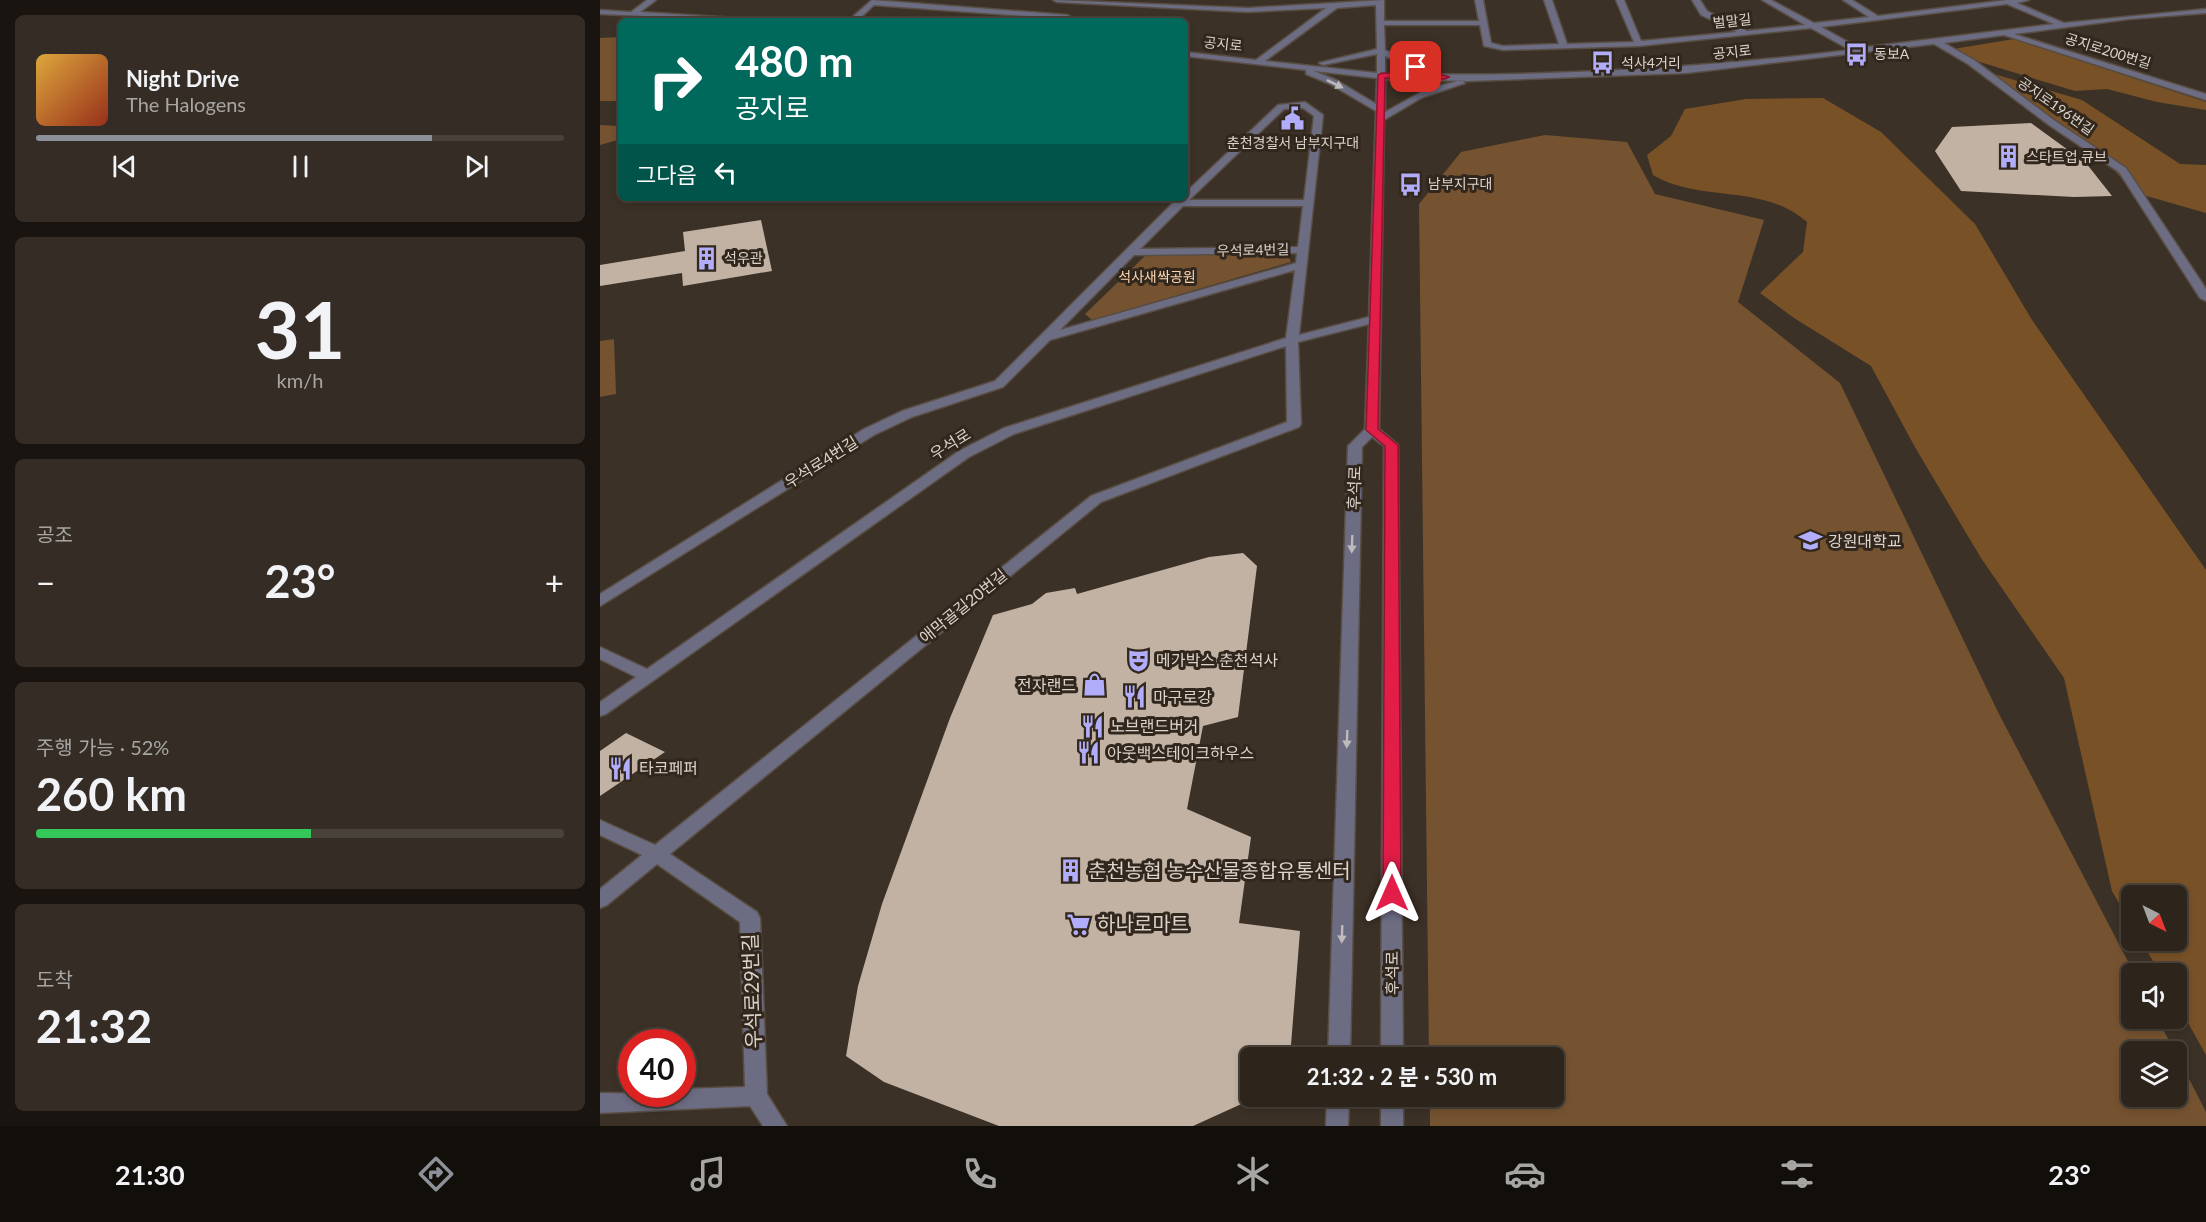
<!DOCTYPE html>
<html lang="ko">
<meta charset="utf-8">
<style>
:root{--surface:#2d251c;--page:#352d25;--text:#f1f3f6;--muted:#a7a5a3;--line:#48423b;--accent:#8c9099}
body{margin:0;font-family:Lato,"Noto Sans KR",sans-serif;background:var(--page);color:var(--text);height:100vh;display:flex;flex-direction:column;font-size:22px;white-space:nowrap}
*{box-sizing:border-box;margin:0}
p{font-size:20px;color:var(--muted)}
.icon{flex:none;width:33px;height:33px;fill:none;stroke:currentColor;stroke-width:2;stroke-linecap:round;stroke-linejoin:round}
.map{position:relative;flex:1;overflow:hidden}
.details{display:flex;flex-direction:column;gap:15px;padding:15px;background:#19140f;width:600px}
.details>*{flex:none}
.hud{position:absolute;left:18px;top:18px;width:570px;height:183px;border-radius:9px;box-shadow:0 3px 9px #0003,0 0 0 2px var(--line);background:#00695c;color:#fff;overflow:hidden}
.needle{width:39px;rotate:138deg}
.fabs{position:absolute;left:1521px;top:885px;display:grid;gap:12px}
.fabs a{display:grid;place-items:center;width:66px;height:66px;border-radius:9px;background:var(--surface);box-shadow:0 3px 9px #0003,0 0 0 2px var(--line);font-size:30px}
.speed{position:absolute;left:18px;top:1029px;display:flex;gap:12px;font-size:30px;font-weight:700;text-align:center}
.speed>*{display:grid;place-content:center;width:78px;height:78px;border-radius:50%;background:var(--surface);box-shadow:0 3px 9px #0003,0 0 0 2px var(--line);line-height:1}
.speed .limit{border:9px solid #d22;background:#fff;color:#111}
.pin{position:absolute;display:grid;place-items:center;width:51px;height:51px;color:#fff;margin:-26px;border-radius:12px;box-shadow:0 3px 9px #0006}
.me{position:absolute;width:66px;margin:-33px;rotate:0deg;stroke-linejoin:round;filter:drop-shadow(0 0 4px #0008)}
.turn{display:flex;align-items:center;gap:21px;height:126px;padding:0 18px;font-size:27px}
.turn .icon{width:78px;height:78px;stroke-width:2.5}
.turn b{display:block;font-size:42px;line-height:51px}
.then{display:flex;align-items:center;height:57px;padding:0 18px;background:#0003;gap:12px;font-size:22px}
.big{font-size:45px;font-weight:700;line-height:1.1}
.details .card{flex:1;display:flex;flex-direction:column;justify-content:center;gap:9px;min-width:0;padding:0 21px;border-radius:9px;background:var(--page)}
.details .dial{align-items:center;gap:0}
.dial b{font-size:78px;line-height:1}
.song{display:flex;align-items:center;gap:18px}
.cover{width:72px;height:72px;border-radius:9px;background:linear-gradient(135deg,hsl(40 70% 55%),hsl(10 70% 35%))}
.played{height:6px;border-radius:3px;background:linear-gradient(90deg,var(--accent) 75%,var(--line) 75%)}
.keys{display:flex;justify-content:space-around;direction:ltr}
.heat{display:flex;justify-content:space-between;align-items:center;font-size:33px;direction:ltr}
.charge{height:9px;border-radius:4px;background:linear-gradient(90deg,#34c759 52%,var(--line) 0)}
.trip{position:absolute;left:640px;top:1047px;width:324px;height:60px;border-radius:9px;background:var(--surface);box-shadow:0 3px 9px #0003,0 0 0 2px var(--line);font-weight:700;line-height:60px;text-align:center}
.dock{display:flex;height:96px;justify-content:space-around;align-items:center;background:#120f0b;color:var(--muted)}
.dock .icon{width:42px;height:42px}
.dock .on{color:var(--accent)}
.dock b{font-size:27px;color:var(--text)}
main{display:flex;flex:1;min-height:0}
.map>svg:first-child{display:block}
.green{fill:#755331}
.forest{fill:#785127}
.building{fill:#c1b2a4}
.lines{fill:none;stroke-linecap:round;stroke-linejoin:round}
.minor-casing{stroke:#594e44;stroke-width:3}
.minor{fill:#6c6c83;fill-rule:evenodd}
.oneway{fill:#bfb9ba}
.route{fill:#e11d48;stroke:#92132f;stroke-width:1.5}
.labels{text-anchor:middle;stroke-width:6;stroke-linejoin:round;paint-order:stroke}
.far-street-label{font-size:14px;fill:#dbd3cc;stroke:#32271c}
.far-poi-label{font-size:14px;fill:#dbd3cc;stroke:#32271c;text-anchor:start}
.far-park-label{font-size:14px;fill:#fbd4b0;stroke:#32271c}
.street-label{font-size:16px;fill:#dbd3cc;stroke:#32271c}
.poi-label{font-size:16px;fill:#dbd3cc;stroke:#32271c;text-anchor:start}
.near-poi-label{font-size:20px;fill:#dbd3cc;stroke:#32271c;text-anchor:start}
.near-street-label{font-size:20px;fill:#dbd3cc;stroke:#32271c}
</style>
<main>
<section class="details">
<div class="card">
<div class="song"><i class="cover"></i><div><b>Night Drive</b><p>The Halogens</p></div></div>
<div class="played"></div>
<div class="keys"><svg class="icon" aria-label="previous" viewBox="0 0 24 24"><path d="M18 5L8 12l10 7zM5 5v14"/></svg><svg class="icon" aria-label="pause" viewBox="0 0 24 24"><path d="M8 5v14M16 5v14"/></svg><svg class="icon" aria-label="next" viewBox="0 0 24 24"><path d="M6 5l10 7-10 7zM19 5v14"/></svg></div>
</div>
<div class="card dial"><b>31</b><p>km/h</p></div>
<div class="card"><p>공조</p>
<div class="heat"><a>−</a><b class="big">23°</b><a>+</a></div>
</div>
<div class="card"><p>주행 가능 · 52%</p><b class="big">260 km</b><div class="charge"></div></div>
<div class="card"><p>도착</p><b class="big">21:32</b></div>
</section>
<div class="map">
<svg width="1606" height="1126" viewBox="0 0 1606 1126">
<rect width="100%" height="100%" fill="#3c3126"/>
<path class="green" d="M21 37V101H0V38Z
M0 125 21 126V139L0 145Z
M945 135 1027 142 1055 194 1164 220 1138 302 1240 383 1398 712 1534 973 1532 974V1018L1557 1019 1575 1051 1532 1052V1096H1576L1577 1055 1606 1112V1126H830V1097L954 1096V1058L829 1057 819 204 861 152Z
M686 252 691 262 492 320 485 314 547 254Z
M14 339 16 394 0 397V341Z"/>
<path class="forest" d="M1414 39 1606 102V110L1557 102 1507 89 1475 91 1360 56 1347 50Z
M1370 67 1482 100 1580 164 1606 165V213L1536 193 1515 171Z
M1223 98 1281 132 1375 224 1432 320 1606 570V1055L1577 1003 1576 974 1560 973 1541 941 1576 940V896H1532L1531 924 1512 891 1464 678 1381 558 1316 449 1271 366 1194 318 1160 293 1203 252 1207 222C1163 183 1100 203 1053 175L1047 155 1071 136 1085 109 1146 99Z"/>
<path class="building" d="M1431 123 1486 163 1512 196 1474 197 1361 191 1335 151 1352 127Z
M161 220 172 271 83 286 82 273 0 286V265L85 251 83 232Z
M643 553 657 566 638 717 603 726 587 809 651 837 639 923 700 931 690 1058H651V1096H659L593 1126H399L284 1082 246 1056 258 986 282 904 350 718 393 615 432 604 446 593 475 588 477 594 609 557Z
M26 733 65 752 0 796V751Z"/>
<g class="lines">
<defs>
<path id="minor" d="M47 0H56L40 12 151 19 155 21 0 14V10L31 12Z
M272 0 467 15 471 17 467 19 274 5 257 21H248Z
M453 0 648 8 784 0V21H879L875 0H883L891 43 903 46 959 44 944 0H952L967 44 1034 42 1016 0H1024L1041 41 1137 32 1101 15 1092 0H1100L1107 11 1147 31 1205 25 1162 0H1171L1214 23 1269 17 1243 0H1252L1278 16 1407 0H1429L1417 3 1464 23 1606 9V13L1529 19 1414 34 1606 94V100L1404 35 1344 43 1374 60 1455 121 1526 168 1606 289V301L1600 298 1519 172 1449 125 1368 64 1334 44 1087 73 869 81 785 79V112L825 90 861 80 865 83 821 98 784 120 779 429 798 445 803 1058H781L784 446 772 437 762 447 750 1058H728L748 446 765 429 769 324 698 342 701 424 699 427 501 502 70 854 157 912 160 918 167 1094 187 1126H163L150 1106 0 1113V1093L82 1094V1089L145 1087 140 922 57 864 7 905 0 908V889L42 855 0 835V820L55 845 491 496 687 422 686 346 414 434 369 457 6 714 0 716V702L36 677 0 659V647L47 669 359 451 404 428 686 338 695 270 450 340 403 387 312 417 274 435 0 606V594L264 429 302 411 395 381 575 201 585 198V193L678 105 705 102 723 115 699 335 769 317 776 111 730 84 706 74V70L585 56V52L656 60 726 8 648 12 457 2ZM1407 4 1454 24 1259 48 1221 27ZM776 5 777 49 719 63 723 65 777 54V73L665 61 737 8ZM784 25H880L884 46 903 50 1039 46 1211 28 1250 50C1096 69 941 77 785 74V56L828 74 835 72 785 50ZM714 71 777 78 776 104 736 80ZM703 108 714 116 704 200H589L684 109ZM583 206H703L698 247 540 249ZM697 253 696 263 460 330 534 255Z
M727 1096H749L748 1126H726Z
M781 1096H803V1126H781Z"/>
</defs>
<use href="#minor" class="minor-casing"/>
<use href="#minor" class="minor"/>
</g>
<defs><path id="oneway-solid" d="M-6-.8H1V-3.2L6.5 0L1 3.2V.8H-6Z" transform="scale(1.5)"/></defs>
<g class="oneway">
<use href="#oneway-solid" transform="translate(735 84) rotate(26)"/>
<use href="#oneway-solid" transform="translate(752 544) rotate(92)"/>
<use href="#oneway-solid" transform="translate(747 739) rotate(92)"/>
<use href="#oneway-solid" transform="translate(742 934) rotate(92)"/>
</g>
<path class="route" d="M813 66 849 77 845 79 785 78 778 429 798 445 801 893 798 898H786L783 893 785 446 766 430 778 75 782 73 830 74 813 69Z"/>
<defs>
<symbol id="bus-bare" viewBox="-9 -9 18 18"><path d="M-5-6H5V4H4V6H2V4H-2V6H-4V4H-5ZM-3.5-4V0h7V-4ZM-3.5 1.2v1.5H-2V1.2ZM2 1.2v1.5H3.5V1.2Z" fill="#b1adfa" stroke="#32271c" stroke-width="2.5" paint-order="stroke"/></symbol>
<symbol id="civic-bare" viewBox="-9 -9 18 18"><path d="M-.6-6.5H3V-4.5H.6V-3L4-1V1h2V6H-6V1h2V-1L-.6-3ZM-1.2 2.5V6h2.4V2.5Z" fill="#b1adfa" stroke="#32271c" stroke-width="2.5" paint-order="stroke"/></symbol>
<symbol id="building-bare" viewBox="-9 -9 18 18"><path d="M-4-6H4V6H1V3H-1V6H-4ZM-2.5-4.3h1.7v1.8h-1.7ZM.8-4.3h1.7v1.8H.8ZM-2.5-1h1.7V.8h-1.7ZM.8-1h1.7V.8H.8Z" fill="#b1adfa" stroke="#32271c" stroke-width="2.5" paint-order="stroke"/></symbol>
<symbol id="university-bare" viewBox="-9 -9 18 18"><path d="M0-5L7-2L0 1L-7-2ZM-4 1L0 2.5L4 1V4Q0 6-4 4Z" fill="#b1adfa" stroke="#32271c" stroke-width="2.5" paint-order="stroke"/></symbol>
<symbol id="theatre-bare" viewBox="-9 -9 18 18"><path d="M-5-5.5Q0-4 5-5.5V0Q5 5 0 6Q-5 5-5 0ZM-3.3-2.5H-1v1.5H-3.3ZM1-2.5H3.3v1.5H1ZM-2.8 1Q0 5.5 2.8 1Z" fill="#b1adfa" stroke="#32271c" stroke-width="2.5" paint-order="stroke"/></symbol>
<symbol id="shop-bare" viewBox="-9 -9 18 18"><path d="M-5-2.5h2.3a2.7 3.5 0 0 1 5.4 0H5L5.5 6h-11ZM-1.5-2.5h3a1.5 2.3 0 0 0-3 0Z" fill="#b1adfa" stroke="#32271c" stroke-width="2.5" paint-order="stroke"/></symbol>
<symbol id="restaurant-bare" viewBox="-9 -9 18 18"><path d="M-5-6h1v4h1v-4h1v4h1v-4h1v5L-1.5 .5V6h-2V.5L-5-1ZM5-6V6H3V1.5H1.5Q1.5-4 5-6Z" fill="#b1adfa" stroke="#32271c" stroke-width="2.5" paint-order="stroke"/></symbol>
<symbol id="supermarket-bare" viewBox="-9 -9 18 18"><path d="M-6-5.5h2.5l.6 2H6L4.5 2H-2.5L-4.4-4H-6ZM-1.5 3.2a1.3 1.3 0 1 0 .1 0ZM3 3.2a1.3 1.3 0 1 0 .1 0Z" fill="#b1adfa" stroke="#32271c" stroke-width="2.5" paint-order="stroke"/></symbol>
</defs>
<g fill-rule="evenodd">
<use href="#bus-bare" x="1240" y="38" width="33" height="33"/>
<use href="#bus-bare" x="986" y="46" width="33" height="33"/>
<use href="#civic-bare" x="676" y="102" width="33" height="33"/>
<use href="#building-bare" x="1392" y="140" width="33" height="33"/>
<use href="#bus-bare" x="794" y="168" width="33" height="33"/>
<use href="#building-bare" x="90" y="242" width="33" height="33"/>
<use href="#university-bare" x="1194" y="524" width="33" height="33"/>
<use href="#theatre-bare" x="522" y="644" width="33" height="33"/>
<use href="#shop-bare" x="478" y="668" width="33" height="33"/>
<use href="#restaurant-bare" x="518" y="680" width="33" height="33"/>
<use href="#restaurant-bare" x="476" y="710" width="33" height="33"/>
<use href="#restaurant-bare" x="472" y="736" width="33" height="33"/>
<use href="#restaurant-bare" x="4" y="752" width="33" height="33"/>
<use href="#building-bare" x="454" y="854" width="33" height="33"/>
<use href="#supermarket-bare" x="462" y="908" width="33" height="33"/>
</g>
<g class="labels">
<g class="far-street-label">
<text transform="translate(1132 21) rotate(-6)" y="5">벌말길</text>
<text transform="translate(623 44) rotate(6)" y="5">공지로</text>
<text transform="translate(1508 51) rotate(17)" y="5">공지로200번길</text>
<text transform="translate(1132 52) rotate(-6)" y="5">공지로</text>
<text transform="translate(1456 106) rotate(35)" y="5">공지로196번길</text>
<text transform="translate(653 250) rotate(-1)" y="5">우석로4번길</text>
</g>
<g class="far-poi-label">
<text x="1274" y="59">동보A</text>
<text x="1021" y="68">석사4거리</text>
<text x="693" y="148" text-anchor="middle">춘천경찰서 남부지구대</text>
<text x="1426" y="162">스타트업 큐브</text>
<text x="828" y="189">남부지구대</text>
<text x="124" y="263">석우관</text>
</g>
<g class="far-park-label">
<text x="557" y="282">석사새싹공원</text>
</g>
<g class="street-label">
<text transform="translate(350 444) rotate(-32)" y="6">우석로</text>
<text transform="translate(221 462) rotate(-32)" y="6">우석로4번길</text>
<text transform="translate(754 488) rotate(-88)" y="6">후석로</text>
<text transform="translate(363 606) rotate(-39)" y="6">애막골길20번길</text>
<text transform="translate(792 973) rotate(-90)" y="6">후석로</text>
</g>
<g class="poi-label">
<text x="1228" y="547">강원대학교</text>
<text x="556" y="666">메가박스 춘천석사</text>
<text x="476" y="691" text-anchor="end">전자랜드</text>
<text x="553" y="703">마구로강</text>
<text x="510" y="732">노브랜드버거</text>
<text x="507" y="759">아웃백스테이크하우스</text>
<text x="39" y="774">타코페퍼</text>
</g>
<g class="near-poi-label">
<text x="488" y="878">춘천농협 농수산물종합유통센터</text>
<text x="497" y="931">하나로마트</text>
</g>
<g class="near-street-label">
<text transform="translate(152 991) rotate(-92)" y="7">우석로29번길</text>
</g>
</g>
</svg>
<div class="fabs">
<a><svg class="needle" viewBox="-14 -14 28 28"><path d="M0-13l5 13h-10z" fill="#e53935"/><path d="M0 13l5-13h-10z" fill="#a7a5a3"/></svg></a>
<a><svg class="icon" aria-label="sound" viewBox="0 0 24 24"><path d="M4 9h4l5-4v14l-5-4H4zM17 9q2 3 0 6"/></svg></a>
<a><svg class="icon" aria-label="layers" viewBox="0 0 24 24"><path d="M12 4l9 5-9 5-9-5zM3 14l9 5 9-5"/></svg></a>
</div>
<div class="speed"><div class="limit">40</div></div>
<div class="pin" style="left:816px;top:67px;background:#d93025"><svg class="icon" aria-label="arrive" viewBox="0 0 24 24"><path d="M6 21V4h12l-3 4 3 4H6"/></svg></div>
<svg class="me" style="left:792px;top:893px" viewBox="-20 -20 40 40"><path d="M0-17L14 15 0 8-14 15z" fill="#e11d48" stroke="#fff" stroke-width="4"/></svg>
<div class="trip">21:32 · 2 분 · 530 m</div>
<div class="hud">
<div class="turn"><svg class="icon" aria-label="right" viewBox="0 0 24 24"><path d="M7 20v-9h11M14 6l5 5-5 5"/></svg><div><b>480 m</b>공지로</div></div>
<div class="then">그다음<svg class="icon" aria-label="left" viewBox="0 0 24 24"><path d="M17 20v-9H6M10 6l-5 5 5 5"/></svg></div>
</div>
</div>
</main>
<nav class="dock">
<b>21:30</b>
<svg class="icon on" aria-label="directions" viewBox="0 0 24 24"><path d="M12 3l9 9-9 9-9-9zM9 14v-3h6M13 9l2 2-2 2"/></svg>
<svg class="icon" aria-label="music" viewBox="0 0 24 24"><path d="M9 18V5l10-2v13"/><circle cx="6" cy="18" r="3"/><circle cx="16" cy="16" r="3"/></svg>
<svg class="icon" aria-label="phone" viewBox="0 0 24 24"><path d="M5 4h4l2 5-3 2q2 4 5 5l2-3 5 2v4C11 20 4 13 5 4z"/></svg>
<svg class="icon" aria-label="climate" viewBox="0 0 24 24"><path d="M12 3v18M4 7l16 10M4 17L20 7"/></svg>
<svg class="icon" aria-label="car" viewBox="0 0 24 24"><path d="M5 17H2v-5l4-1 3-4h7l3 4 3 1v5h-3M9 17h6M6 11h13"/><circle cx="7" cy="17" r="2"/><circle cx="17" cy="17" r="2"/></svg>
<svg class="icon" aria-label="filters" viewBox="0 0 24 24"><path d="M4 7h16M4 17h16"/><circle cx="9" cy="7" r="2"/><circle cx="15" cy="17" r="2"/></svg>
<b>23°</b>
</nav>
